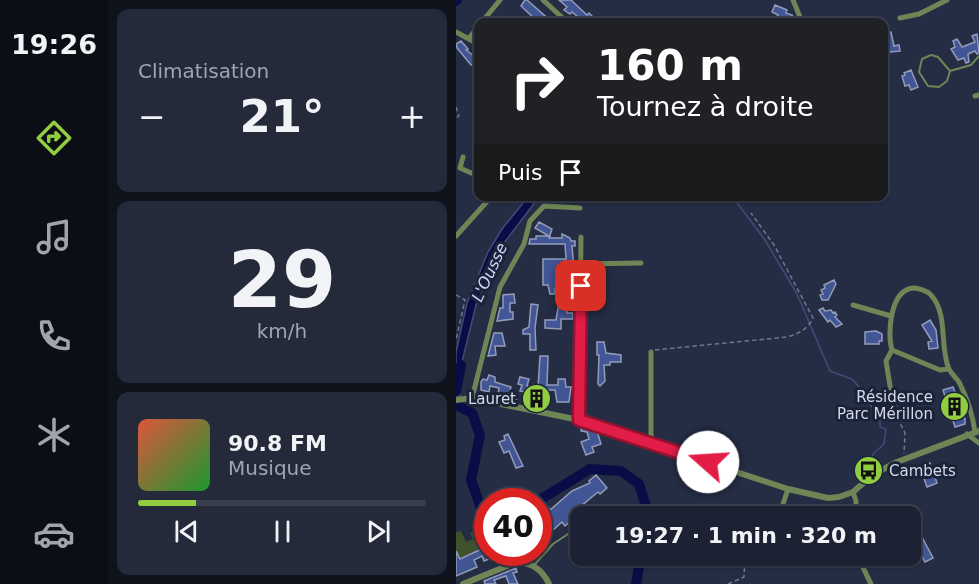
<!DOCTYPE html>
<html lang="fr">
<meta charset="utf-8">
<style>
:root{--surface:#1c2233;--page:#252a3b;--text:#f1f3f6;--muted:#a0a4ac;--line:#3a3f4e;--accent:#90cd41}
body{margin:0;font-family:"DejaVu Sans",sans-serif;background:var(--page);color:var(--text);height:100vh;display:flex;flex-direction:column;font-size:22px;white-space:nowrap}
*{box-sizing:border-box;margin:0}
p{font-size:20px;color:var(--muted)}
.icon{flex:none;width:33px;height:33px;fill:none;stroke:currentColor;stroke-width:2;stroke-linecap:round;stroke-linejoin:round}
.map{position:relative;flex:1;overflow:hidden}
.side{display:flex;flex-direction:column;gap:9px;padding:9px;background:#0f131c;width:348px}
.side>*{flex:none}
.hud{position:absolute;left:18px;top:18px;width:414px;height:183px;border-radius:12px;box-shadow:0 2px 4px #0004,0 0 0 2px var(--line);background:#202124;color:#fff;overflow:hidden}
.speed{position:absolute;left:18px;top:488px;display:flex;gap:12px;font-size:30px;font-weight:700;text-align:center}
.speed>*{display:grid;place-content:center;width:78px;height:78px;border-radius:50%;background:var(--surface);box-shadow:0 2px 4px #0004,0 0 0 2px var(--line);line-height:1}
.speed .limit{border:9px solid #d22;background:#fff;color:#111}
.pin{position:absolute;display:grid;place-items:center;width:51px;height:51px;color:#fff;margin:-26px;border-radius:12px;box-shadow:0 3px 9px #0006}
.me{position:absolute;width:66px;margin:-33px;rotate:289deg;stroke-linejoin:round;filter:drop-shadow(0 0 4px #0008)}
.turn{display:flex;align-items:center;gap:21px;height:126px;padding:0 24px;font-size:27px}
.turn .icon{width:78px;height:78px;stroke-width:2.5}
.turn b{display:block;font-size:42px;line-height:51px}
.then{display:flex;align-items:center;height:57px;padding:0 24px;background:#0003;gap:12px;font-size:22px}
.big{font-size:45px;font-weight:700;line-height:1.1}
.side .card{flex:1;display:flex;flex-direction:column;justify-content:center;gap:9px;min-width:0;padding:0 21px;border-radius:12px;background:var(--page)}
.side .dial{align-items:center;gap:0}
.dial b{font-size:78px;line-height:1}
.song{display:flex;align-items:center;gap:18px}
.cover{width:72px;height:72px;border-radius:9px;background:linear-gradient(135deg,hsl(10 70% 55%),hsl(130 70% 35%))}
.played{height:6px;border-radius:3px;background:linear-gradient(90deg,var(--accent) 20%,var(--line) 20%)}
.keys{display:flex;justify-content:space-around;direction:ltr}
.heat{display:flex;justify-content:space-between;align-items:center;font-size:33px;direction:ltr}
.trip{position:absolute;left:114px;top:506px;width:351px;height:60px;border-radius:12px;background:var(--surface);box-shadow:0 2px 4px #0004,0 0 0 2px var(--line);font-weight:700;line-height:60px;text-align:center}
main{display:flex;flex:1;min-height:0}
.dock{display:flex;flex-direction:column;width:108px;justify-content:space-around;align-items:center;background:#0b0e14;color:var(--muted)}
.dock .icon{width:42px;height:42px}
.dock .active{color:var(--accent)}
.dock b{font-size:27px;color:var(--text)}
.map>svg:first-child{display:block}
.green{fill:#3f522b}
.water{fill:#080c47;stroke:#454a78;stroke-width:1.5}
.lines{fill:none;stroke-linecap:round;stroke-linejoin:round}
.stream{stroke:#454a78;stroke-width:1.5}
.river{stroke:#080c47;stroke-width:10}
.building{fill:#425595;stroke:#929cb9;stroke-width:1.5}
.path{stroke:#70778b;stroke-width:1.5;stroke-dasharray:4.5 3;stroke-linecap:butt}
.service{stroke:#6e8656;stroke-width:2}
.minor{stroke:#6e8656;stroke-width:5}
.tertiary{stroke:#6e8656;stroke-width:6}
.route-casing{stroke:#92132f;stroke-width:15}
.route{stroke:#e11d48;stroke-width:10}
.labels{text-anchor:middle;stroke-width:6;stroke-linejoin:round;paint-order:stroke}
.poi-label{font-size:15px;fill:#d4dae9;stroke:#1b2339;text-anchor:end}
.water-label{font-size:16px;font-style:italic;fill:#cad8fe;stroke:#1b2339}
</style>
<main>
<nav class="dock">
<b>19:26</b>
<svg class="icon active" aria-label="directions" viewBox="0 0 24 24"><path d="M12 3l9 9-9 9-9-9zM9 14v-3h6M13 9l2 2-2 2"/></svg>
<svg class="icon" aria-label="music" viewBox="0 0 24 24"><path d="M9 18V5l10-2v13"/><circle cx="6" cy="18" r="3"/><circle cx="16" cy="16" r="3"/></svg>
<svg class="icon" aria-label="phone" viewBox="0 0 24 24"><path d="M5 4h4l2 5-3 2q2 4 5 5l2-3 5 2v4C11 20 4 13 5 4z"/></svg>
<svg class="icon" aria-label="climate" viewBox="0 0 24 24"><path d="M12 3v18M4 7l16 10M4 17L20 7"/></svg>
<svg class="icon" aria-label="car" viewBox="0 0 24 24"><path d="M5 17H2v-5l4-1 3-4h7l3 4 3 1v5h-3M9 17h6M6 11h13"/><circle cx="7" cy="17" r="2"/><circle cx="17" cy="17" r="2"/></svg>
</nav>
<section class="side">
<div class="card"><p>Climatisation</p>
<div class="heat"><a>−</a><b class="big">21°</b><a>+</a></div>
</div>
<div class="card dial"><b>29</b><p>km/h</p></div>
<div class="card">
<div class="song"><i class="cover"></i><div><b>90.8 FM</b><p>Musique</p></div></div>
<div class="played"></div>
<div class="keys"><svg class="icon" aria-label="previous" viewBox="0 0 24 24"><path d="M18 5L8 12l10 7zM5 5v14"/></svg><svg class="icon" aria-label="pause" viewBox="0 0 24 24"><path d="M8 5v14M16 5v14"/></svg><svg class="icon" aria-label="next" viewBox="0 0 24 24"><path d="M6 5l10 7-10 7zM19 5v14"/></svg></div>
</div>
</section>
<div class="map">
<svg width="523" height="584" viewBox="0 0 523 584">
<rect width="100%" height="100%" fill="#252d44"/>
<path class="green" d="M5 531 10 542 17 539 14 533 20 531 28 547 0 560V532Z"/>
<path class="water" d="M72 197H83L48 243 20 305 1 382 4 396 0 397V352L11 303 32 252 46 229Z"/>
<g class="lines">
<path class="stream" d="M276 196 309 240 341 294 374 371 396 379 403 387 424 419V427L430 429 428 444 417 454V467"/>
<path class="river" d="M0 1 1 0
M0 391 5 365
M0 405 16 413 24 435 15 480 25 508 32 511
M82 501 134 469 165 471 183 484 193 516
M180 584 185 555"/>
</g>
<path class="building" d="M69 0H71L96 22H82L65 6Z
M103 0H115L131 15 133 13 137 17 133 22H128L116 12 114 14 108 10 111 7Z
M319 5 331 10 330 13 336 15 339 20 334 22H320L322 15 316 12Z
M435 32 438 46 443 45 444 51 434 52 433 48H428V33Z
M521 34 523 53 521 54 519 51 512 54 513 62 510 63 508 58 502 60 495 49 499 47 497 41 501 39 506 47 519 42 516 36Z
M5 41 12 49 10 50 22 59V77H20L18 64 15 65 1 48 0 44Z
M455 70 462 87 455 90 453 85 449 86 446 76 449 75 448 73Z
M83 222 96 229 93 238H106V234L114 238 115 241H119V246H116L118 269 104 268 107 288H99V294H94L92 285H87V259H110L109 244H73L74 239H80V236H93L79 228Z
M378 280 380 284 372 300H366L364 295 367 294 365 290 369 288 368 285Z
M136 291 143 293V307L131 305V298H134Z
M58 294 59 303H54V312H57V319L41 321 44 308H47V295Z
M110 295H117V300H111V313H117V319H105V329L89 328V320H100L104 297H109Z
M75 304 82 305 79 328 80 350H74V334H67V330L73 327Z
M367 308 369 311 375 310 377 313 379 312 381 315 379 317 386 324 380 327 374 320 372 322 363 310Z
M474 320 480 330 482 348 473 349 472 342 476 341 466 325Z
M420 331 426 334V341H423V344H409V332Z
M38 333H46L49 346H39L40 355 32 356Z
M141 342H148L150 353 165 355V362H154V365H148L149 381 144 386 142 384 143 355H141Z
M84 356H92L91 385H102V379H109L110 387H115L113 402H101L99 390H84L83 395 64 391 66 385 62 384 64 377 73 379 71 386 82 388Z
M33 375 39 377V382L55 387 53 393 61 394 60 402 48 399 49 396 42 394 43 388 34 386 33 392 25 390V382L27 379 31 380Z
M497 387 509 419V424L499 427 487 390Z
M126 426 141 431 145 444 136 447 138 452 130 455 125 442 133 439 131 432 125 431Z
M52 434 67 466 60 468 53 451 48 453 43 442 49 440 48 436Z
M474 463 481 483 471 487 464 467Z
M140 475 151 488 144 494 142 492 119 511 122 515 109 526 106 522 87 539 82 534V523L88 516 85 513 92 507 94 510 116 491 134 483 133 481Z
M467 539 477 558 469 562 459 543Z
M32 546V552L36 558 28 561 26 556 18 560 21 567 0 576V551L4 559Z
M60 568 61 572 57 573 62 584H53L50 576 38 580 40 584H29L28 581Z"/>
<g class="lines">
<path class="path" d="M0 107 3 116 0 118
M0 295 9 300 0 340
M199 350 330 337C341 335 352 329 357 318L318 245 295 213
M438 395 444 423 449 433 448 454
M272 584 288 577 289 556 298 555"/>
<path class="service" d="M475 55 482 57 494 71 491 81 483 87 472 86 463 72 466 59Z
M494 71 515 65 523 56
M139 516 140 515
M79 564 97 544 124 526"/>
<path class="minor" d="M87 0 111 22
M337 0 346 22
M444 18 463 14 491 0
M26 22 44 0
M0 32 22 44
M13 38 22 27
M519 96 523 95
M7 157 4 168 22 176
M0 236 36 196
M125 264 185 263
M397 305 435 316
M493 369 484 370 436 350C431 334 434 289 458 288 462 288 471 291 474 294 493 313 483 347 493 369 496 375 502 379 504 384 511 398 517 417 519 432
M435 392 430 361 436 350
M16 398 44 287 68 244 74 221 88 206 124 208
M123 420 125 237
M511 434 523 443
M195 443V352
M397 492 400 501V516
M323 516 332 489
M316 555 320 564
M401 555 415 584"/>
<path class="tertiary" d="M0 400 16 398 123 420 332 489 372 498 383 497 397 492 418 474 441 462 523 431
M7 584 58 563C74 561 86 569 93 584"/>
</g>
<g class="lines">
<defs>
<path id="route" d="M125 286 123 420 252 462"/>
</defs>
<use href="#route" class="route-casing"/>
<use href="#route" class="route"/>
</g>
<defs>
<symbol id="building-disc" viewBox="-11 -11 22 22"><circle r="9.5" fill="#90cd41" stroke="#1b2339"/><path d="M-4-6H4V6H1V3H-1V6H-4ZM-2.5-4.3h1.7v1.8h-1.7ZM.8-4.3h1.7v1.8H.8ZM-2.5-1h1.7V.8h-1.7ZM.8-1h1.7V.8H.8Z" fill="#111"/></symbol>
<symbol id="bus-disc" viewBox="-11 -11 22 22"><circle r="9.5" fill="#90cd41" stroke="#1b2339"/><path d="M-5-6H5V4H4V6H2V4H-2V6H-4V4H-5ZM-3.5-4V0h7V-4ZM-3.5 1.2v1.5H-2V1.2ZM2 1.2v1.5H3.5V1.2Z" fill="#111"/></symbol>
</defs>
<g fill-rule="evenodd">
<use href="#building-disc" x="64" y="382" width="33" height="33"/>
<use href="#building-disc" x="482" y="390" width="33" height="33"/>
<use href="#bus-disc" x="396" y="454" width="33" height="33"/>
</g>
<g class="labels">
<g class="poi-label">
<text x="477" y="402">Résidence<tspan x="477" dy="17">Parc Mérillon</tspan></text>
<text x="60" y="404">Lauret</text>
<text x="433" y="476" text-anchor="start">Cambets</text>
</g>
<g class="water-label">
<text transform="translate(33 272) rotate(-65)" y="6">L'Ousse</text>
</g>
</g>
</svg>
<div class="speed"><div class="limit">40</div></div>
<div class="pin" style="left:125px;top:286px;background:#d93025"><svg class="icon" aria-label="arrive" viewBox="0 0 24 24"><path d="M6 21V4h12l-3 4 3 4H6"/></svg></div>
<svg class="me" style="left:252px;top:462px" viewBox="-20 -20 40 40"><circle r="19" fill="#fff"/><path d="M0-13L10 11 0 6-10 11z" fill="#e11d48"/></svg>
<div class="trip">19:27 · 1 min · 320 m</div>
<div class="hud">
<div class="turn"><svg class="icon" aria-label="right" viewBox="0 0 24 24"><path d="M7 20v-9h11M14 6l5 5-5 5"/></svg><div><b>160 m</b>Tournez à droite</div></div>
<div class="then">Puis<svg class="icon" aria-label="arrive" viewBox="0 0 24 24"><path d="M6 21V4h12l-3 4 3 4H6"/></svg></div>
</div>
</div>
</main>
